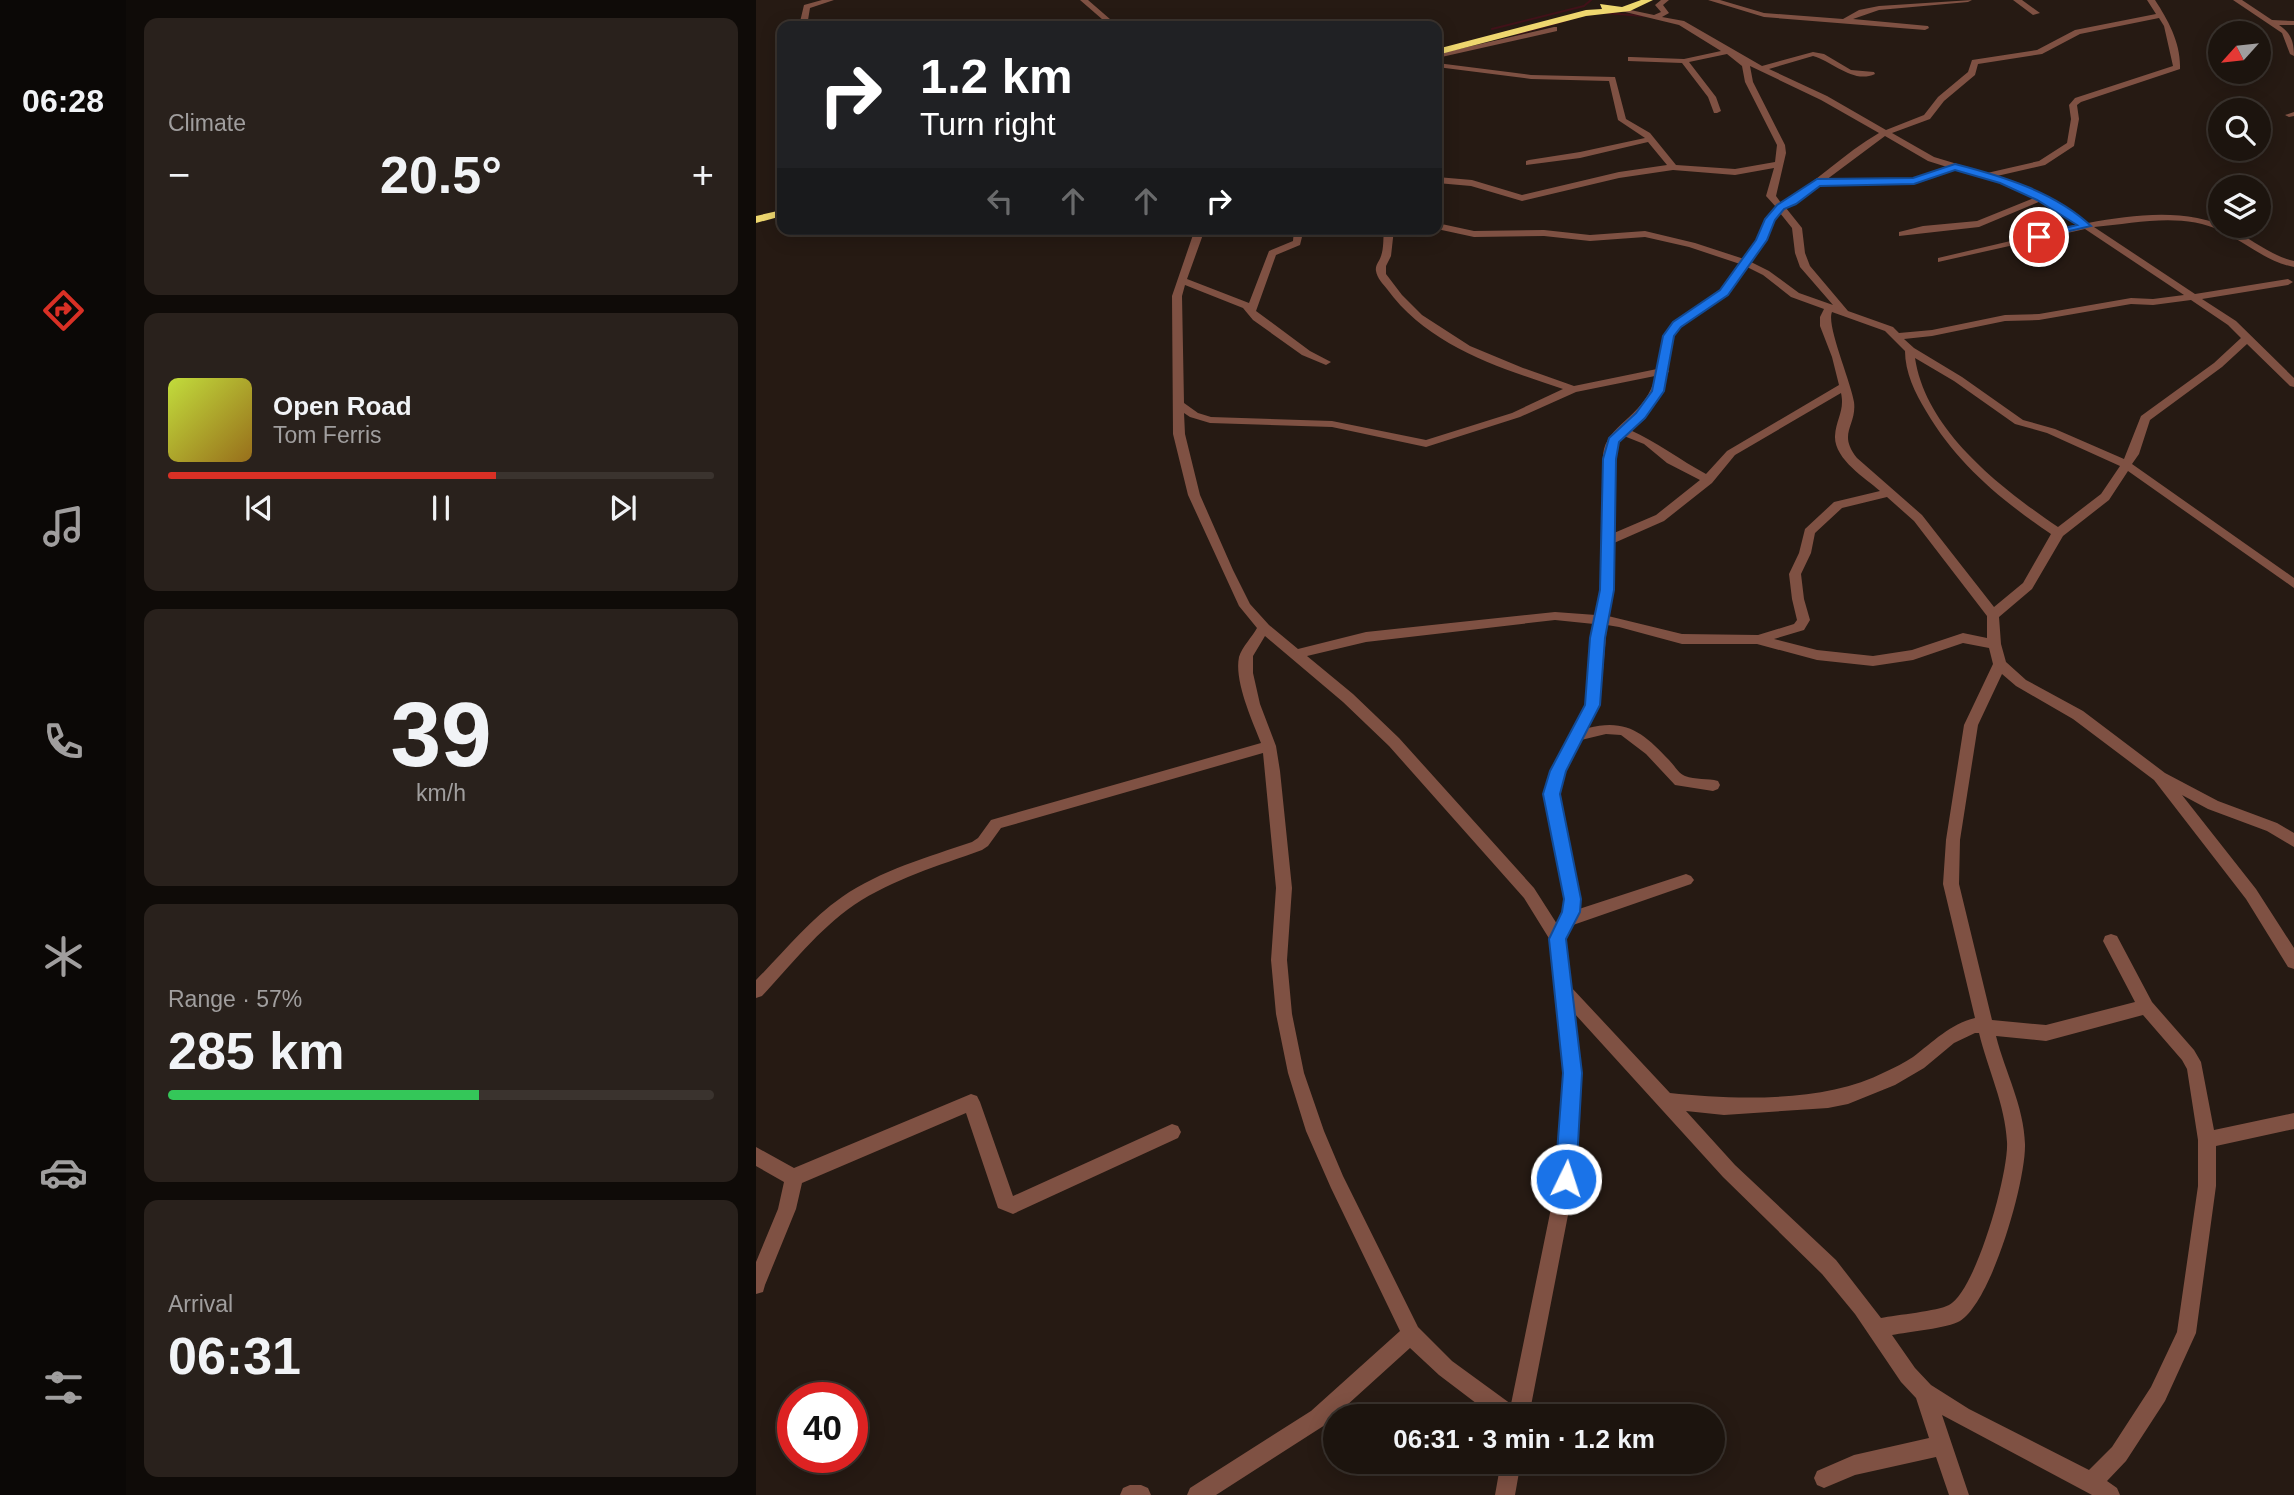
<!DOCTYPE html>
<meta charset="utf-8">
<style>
:root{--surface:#1c140e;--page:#29211c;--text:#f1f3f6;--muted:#a09e9e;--line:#3a332e;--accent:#d93025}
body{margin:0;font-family:Arial,sans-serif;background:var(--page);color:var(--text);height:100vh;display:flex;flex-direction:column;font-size:26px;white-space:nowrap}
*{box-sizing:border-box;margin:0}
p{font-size:23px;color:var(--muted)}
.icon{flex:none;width:38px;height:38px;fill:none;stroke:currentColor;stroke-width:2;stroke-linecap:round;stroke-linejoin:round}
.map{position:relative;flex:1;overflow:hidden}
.details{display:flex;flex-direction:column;gap:18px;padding:18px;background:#0f0b08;width:630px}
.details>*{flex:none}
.top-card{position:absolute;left:21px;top:21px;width:665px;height:214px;border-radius:14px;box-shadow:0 4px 18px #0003,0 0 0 2px var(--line);background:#202124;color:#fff;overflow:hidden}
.needle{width:46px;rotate:243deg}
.buttons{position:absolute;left:1452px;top:21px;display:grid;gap:14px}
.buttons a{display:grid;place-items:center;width:63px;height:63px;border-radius:50%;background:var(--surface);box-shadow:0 4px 18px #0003,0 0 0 2px var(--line);font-size:35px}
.speed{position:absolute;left:21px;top:1382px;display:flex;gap:14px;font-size:35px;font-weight:700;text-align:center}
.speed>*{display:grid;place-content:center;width:91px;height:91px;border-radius:50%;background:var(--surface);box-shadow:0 4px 18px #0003,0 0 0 2px var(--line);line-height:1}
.speed .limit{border:10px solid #d22;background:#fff;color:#111}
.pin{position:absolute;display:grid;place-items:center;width:60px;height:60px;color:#fff;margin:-30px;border:4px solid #fff;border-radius:50%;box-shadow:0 2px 7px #0007}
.me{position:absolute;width:77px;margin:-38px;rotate:4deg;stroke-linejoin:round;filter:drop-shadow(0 0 5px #0008)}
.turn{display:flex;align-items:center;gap:24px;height:147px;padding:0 28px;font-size:32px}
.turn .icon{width:91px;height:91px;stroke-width:2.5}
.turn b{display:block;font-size:49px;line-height:60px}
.lanes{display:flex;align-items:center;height:66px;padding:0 28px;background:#0003;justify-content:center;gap:35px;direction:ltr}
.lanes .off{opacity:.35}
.big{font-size:52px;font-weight:600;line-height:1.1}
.details .card{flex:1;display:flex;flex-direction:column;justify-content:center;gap:10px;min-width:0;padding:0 24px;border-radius:14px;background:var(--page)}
.details .dial{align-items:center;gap:0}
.dial b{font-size:91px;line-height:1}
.song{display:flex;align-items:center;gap:21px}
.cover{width:84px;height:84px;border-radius:10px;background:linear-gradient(135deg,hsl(70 70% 55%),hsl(40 70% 35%))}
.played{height:7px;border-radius:4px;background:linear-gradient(90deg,var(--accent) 60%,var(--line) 60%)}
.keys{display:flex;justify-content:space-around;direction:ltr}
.heat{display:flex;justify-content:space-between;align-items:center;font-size:38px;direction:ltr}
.charge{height:10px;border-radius:5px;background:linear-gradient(90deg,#34c759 57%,var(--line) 0)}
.trip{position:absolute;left:567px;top:1404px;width:402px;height:70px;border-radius:35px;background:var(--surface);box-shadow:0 4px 18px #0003,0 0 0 2px var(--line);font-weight:600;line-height:70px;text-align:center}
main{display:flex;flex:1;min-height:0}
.dock{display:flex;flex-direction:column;width:126px;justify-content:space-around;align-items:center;background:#0b0806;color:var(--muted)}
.dock .icon{width:49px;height:49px}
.dock .on{color:var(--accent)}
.dock b{font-size:32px;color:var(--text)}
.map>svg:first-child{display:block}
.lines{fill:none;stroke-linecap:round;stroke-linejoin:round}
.stream{stroke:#411119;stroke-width:2}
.minor{fill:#7f5143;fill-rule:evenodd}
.major{fill:#eed76f;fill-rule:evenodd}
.route{fill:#1a73e8;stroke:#114b97;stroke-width:2}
</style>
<main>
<nav class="dock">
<b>06:28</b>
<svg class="icon on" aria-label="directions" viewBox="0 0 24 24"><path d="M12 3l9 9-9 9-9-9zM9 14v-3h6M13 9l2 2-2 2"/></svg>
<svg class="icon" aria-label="music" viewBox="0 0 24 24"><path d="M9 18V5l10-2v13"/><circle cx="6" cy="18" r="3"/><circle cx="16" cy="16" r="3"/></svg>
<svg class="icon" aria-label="phone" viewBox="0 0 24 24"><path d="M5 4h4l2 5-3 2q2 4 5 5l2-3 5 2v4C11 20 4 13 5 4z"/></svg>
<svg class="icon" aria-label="climate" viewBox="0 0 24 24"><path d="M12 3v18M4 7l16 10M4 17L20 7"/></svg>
<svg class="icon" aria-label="car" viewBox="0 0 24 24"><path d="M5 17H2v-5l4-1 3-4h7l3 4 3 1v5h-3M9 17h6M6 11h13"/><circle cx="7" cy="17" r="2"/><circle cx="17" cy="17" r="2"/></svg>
<svg class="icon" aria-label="filters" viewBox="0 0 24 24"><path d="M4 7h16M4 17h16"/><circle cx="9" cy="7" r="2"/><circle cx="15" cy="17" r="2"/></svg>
</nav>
<section class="details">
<div class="card"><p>Climate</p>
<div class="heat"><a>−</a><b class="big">20.5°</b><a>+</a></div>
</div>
<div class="card">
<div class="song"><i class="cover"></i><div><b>Open Road</b><p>Tom Ferris</p></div></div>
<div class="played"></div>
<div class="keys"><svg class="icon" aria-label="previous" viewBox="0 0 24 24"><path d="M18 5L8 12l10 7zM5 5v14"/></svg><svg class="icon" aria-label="pause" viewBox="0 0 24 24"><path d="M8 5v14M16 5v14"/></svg><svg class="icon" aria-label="next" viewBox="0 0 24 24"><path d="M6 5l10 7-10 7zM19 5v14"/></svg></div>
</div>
<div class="card dial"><b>39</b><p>km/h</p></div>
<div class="card"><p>Range · 57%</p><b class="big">285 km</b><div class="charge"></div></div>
<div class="card"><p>Arrival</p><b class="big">06:31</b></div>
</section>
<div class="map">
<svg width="1538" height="1495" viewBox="0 0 1538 1495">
<rect width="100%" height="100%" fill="#261a13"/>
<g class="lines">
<path class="stream" d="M850 13 888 16
M736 29 828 6 835 0
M762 34 812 20"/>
<path class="minor" d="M66 0H78L54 8 51 26H43L48 5Z
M324 0H332L362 26H354Z
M905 0H913L907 5 913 13 906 17 928 21 1006 66 1057 52 1068 54 1095 70 1118 72 1119 74C1097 84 1078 62 1057 56L1013 69 1071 96 1130 130 1168 115 1182 97 1212 72 1216 60 1281 50 1319 30 1400 14 1391 0H1399C1412 20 1425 43 1424 69L1325 102 1321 105 1323 119 1318 146 1289 165 1241 176 1297 200 1332 223C1380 214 1432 208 1475 229 1496 239 1515 256 1538 261V267C1511 262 1490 243 1466 231 1425 212 1382 223 1338 227L1439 294 1532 279 1537 282 1532 285 1446 299 1480 321 1538 378V387L1534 386 1491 344 1466 367 1394 420 1383 454 1376 464 1538 578V588L1372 471 1353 500 1307 536 1276 589 1243 617 1245 644 1250 662 1270 680 1327 711 1409 773 1462 801 1521 823 1538 833V847L1511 831 1452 809 1426 795 1500 889 1538 948V969L1532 967 1490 899 1398 780 1317 719 1260 686 1246 674 1222 725 1204 840 1203 884 1236 1020 1290 1025 1379 1002 1347 941 1349 936 1355 934 1361 936 1396 1002 1438 1050 1445 1062 1458 1130 1538 1113V1129L1460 1146V1186L1440 1333 1409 1401 1370 1461 1351 1481 1361 1488 1364 1495H1336L1186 1415 1213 1495H1193L1180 1457 1099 1475 1068 1488 1061 1485 1058 1478 1061 1471 1098 1455 1173 1438 1160 1398 1145 1382 1099 1314 1066 1274 967 1177 818 1013 825 1073 819 1179 773 1416H737L683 1375 654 1348 569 1425 460 1495H431L434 1488 555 1411 644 1331 575 1188 550 1131 532 1073 520 1014 515 960 520 888 507 753 245 828 232 846 226 850C182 866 137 879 98 905 62 930 35 965 6 996L0 998V980C28 952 53 920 86 897 125 870 172 857 216 842L222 838 235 820 505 743C496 720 478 681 483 657 486 647 496 637 501 628L483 606 432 495 417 434 416 296 439 229H449L431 279 493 303 513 251 537 241 538 229H548L544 245 520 255 500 311 554 351 575 362 570 365 546 355 497 320 487 308 429 285 426 296 428 403 442 413 455 417 576 421 670 440 756 413 807 389C744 368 672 346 631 289 627 284 621 278 620 271 619 265 623 262 625 256 628 248 627 238 628 229H638L635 256 630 266V274L646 295 666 315 714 346 767 368 818 386 901 369 907 336 917 322 965 291 984 264 933 247 889 237 834 241 788 236 718 237 681 229V223L718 231 788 230 834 235 889 231 939 243 988 259 1001 240 1009 219 1020 207 1010 196 1018 168 979 175 917 170 863 178 766 201 715 186 681 183V177L716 180 766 195 863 172 911 165 892 142 824 158 770 165V161L773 160 824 152 889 138 862 120 853 81 775 79 681 67V63L775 75 859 77 870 119 894 133 920 165 979 169 1019 162 1021 145 989 82 986 66 971 54 933 62 960 97 965 111 961 113H958L952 97 926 63 872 61V57H875L928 59 965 51 923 25 861 10 865 8 898 15 905 12 899 5ZM1403 18 1408 26 1417 66 1319 98 1313 105 1315 119 1311 143 1283 161 1231 173 1178 157 1136 133 1174 119 1188 101 1219 75 1222 64 1286 54 1324 34ZM994 66 1065 100 1123 133C1088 153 1060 183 1025 203L1020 196 1030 153 1029 145 997 82ZM1129 136 1172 161 1191 167 1157 178 1070 180ZM1200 169 1245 183 1278 198 1221 221 1167 226 1143 232V236L1223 227 1285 201 1323 225 1182 258V262L1329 229 1428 295 1397 299 1375 298 1283 314 1249 315 1176 330 1143 333 1137 327 1092 311 1054 266 1049 253 1046 228 1030 208 1063 186 1158 184ZM1024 213 1036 228 1039 253 1044 267 1077 305 1043 293 1013 271 995 262 1011 240 1018 220ZM991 267 1007 275 1035 297 1068 309 1064 317V326L1076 357 1083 385 971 451 950 474C924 460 901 442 874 430 885 420 900 406 907 392 910 385 909 377 913 371L911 369 917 336 925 326 971 295ZM1435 300 1472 325 1485 338 1458 363 1385 416 1368 459 1299 429 1267 420 1206 377 1158 348 1148 339 1176 336 1249 321 1283 320 1375 304 1397 305ZM1076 312 1129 331 1149 351C1149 372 1159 393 1170 411 1201 464 1245 500 1295 534L1267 583 1238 607 1166 515 1101 458C1081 433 1101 426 1098 402 1095 382 1070 325 1076 312ZM1159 358 1198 381 1259 424 1291 433 1364 466 1345 494 1302 527C1245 488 1170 431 1159 358ZM899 376C892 413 855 423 848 449 845 462 848 479 847 492 846 533 848 575 840 615L799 612 610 632 542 649 513 625 494 604 477 570 444 495 429 434 428 413 434 417 454 423 576 427 670 447 764 417 820 392ZM1085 393C1089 411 1080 419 1079 436 1078 459 1109 478 1124 491L1078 502 1049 529 1043 553 1033 574 1036 599 1041 620 1038 624 1002 635 926 634 852 616 857 590 858 543 908 521 956 483 979 455ZM868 436 888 444 911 463 944 480 900 515 858 533 860 448ZM1131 497 1158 521 1231 616V638L1207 633 1156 650 1117 656 1061 650 1018 639 1048 630 1054 620 1048 599 1045 574 1055 553 1059 533 1086 508ZM799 620 838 624 830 705 795 771 789 794 809 899 807 912 801 924 778 888 643 738 597 694 551 656 610 642ZM851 625 863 627 926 644H1001L1061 660 1117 666 1157 660 1207 643 1233 648 1237 664 1208 725 1190 840 1187 884 1219 1018C1194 1024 1177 1042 1157 1057 1148 1063 1138 1068 1129 1072 1069 1103 979 1100 914 1093L815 987 810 939 817 925 935 884 938 880 935 876 930 874 823 909 825 899 803 794 809 771 825 740 850 734 865 735 890 754 919 785 957 791 962 789 964 785 962 781C952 778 939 780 929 776 923 774 918 765 913 760 888 733 870 718 832 728L844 705ZM509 636 587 702 633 746 768 898 794 940 809 1073 801 1179 755 1404 696 1361 662 1327 587 1176 568 1131 548 1073 536 1014 531 960 536 888 524 771 520 746 504 704 497 673V656ZM1387 1015 1426 1060 1431 1069 1442 1140V1186L1421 1332 1395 1387 1356 1447 1333 1470 1213 1409 1175 1385 1159 1368 1136 1335C1152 1332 1192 1328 1204 1321 1236 1301 1270 1181 1269 1144 1268 1106 1249 1072 1240 1036L1290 1041ZM1219 1033H1223C1232 1070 1249 1104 1251 1142 1253 1172 1220 1291 1193 1305 1182 1311 1140 1315 1125 1318L1080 1260 979 1165 930 1111 968 1115 1072 1108 1092 1104 1139 1085 1168 1068 1198 1043Z
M952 0H964L1008 13 1087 19 1103 10 1123 6 1216 0 1212 2 1123 10 1097 19 1172 26 1173 28 1169 30 1008 17Z
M1257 0H1266L1284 13 1277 15Z
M1477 0H1486L1516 20 1538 21V25H1523C1535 33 1538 42 1538 56L1534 54 1526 33Z
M798 27H801V31L681 58V54Z
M1538 112V116L1533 117 1529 115Z
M215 1094 221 1096 224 1102 257 1196 416 1124 422 1126 425 1132 422 1138 257 1214 242 1208 210 1113 46 1183 40 1209 9 1285 7 1292 0 1294V1262L22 1209 28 1182 0 1166V1147L38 1168Z
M745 1461H765L759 1495H739Z
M374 1485H385L392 1488 395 1495H364L367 1488Z"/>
<path class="major" d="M885 0H897L874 11 830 16 681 55V49L830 10 846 9 844 4 866 7Z
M26 210V216L0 223V216Z"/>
</g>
<path class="route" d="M1199 164C1246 176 1299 192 1335 226L1279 239V235L1321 225 1281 200 1244 183 1199 170 1158 184 1064 186 1040 204 1028 209 1019 220 1011 240 972 295 925 327 918 336 908 391 889 418 863 442 860 459 858 590 849 638 844 705 810 771 804 794 825 899 824 912 810 939 826 1073 820 1179 817 1186 810 1189 802 1186 799 1179 807 1073 793 939 806 912 808 899 787 794 794 771 829 705 834 638 844 590 847 459 853 438 880 413 896 391 907 336 917 322 964 290 1000 240 1009 219 1021 205 1061 179 1157 178Z"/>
</svg>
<div class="buttons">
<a><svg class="needle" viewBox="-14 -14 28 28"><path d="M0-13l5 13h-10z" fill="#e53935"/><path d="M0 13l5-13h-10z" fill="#a09e9e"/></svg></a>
<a><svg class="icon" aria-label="search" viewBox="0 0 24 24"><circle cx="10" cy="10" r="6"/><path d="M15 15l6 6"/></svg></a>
<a><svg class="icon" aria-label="layers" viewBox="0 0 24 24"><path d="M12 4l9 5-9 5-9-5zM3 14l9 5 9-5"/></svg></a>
</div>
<div class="speed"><div class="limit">40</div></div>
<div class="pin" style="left:1283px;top:237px;background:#d93025"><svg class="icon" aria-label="arrive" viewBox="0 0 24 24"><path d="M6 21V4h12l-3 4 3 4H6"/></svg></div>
<svg class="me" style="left:810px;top:1179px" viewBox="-20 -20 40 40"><circle r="17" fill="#1a73e8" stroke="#fff" stroke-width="3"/><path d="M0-11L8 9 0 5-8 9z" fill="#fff"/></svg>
<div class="trip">06:31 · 3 min · 1.2 km</div>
<div class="top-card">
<div class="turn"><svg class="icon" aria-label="right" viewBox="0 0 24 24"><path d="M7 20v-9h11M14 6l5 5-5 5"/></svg><div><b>1.2 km</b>Turn right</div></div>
<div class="lanes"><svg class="icon off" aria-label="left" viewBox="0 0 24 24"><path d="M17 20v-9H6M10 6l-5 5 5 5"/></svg><svg class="icon off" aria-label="ahead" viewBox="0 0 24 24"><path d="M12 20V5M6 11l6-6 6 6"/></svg><svg class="icon off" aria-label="ahead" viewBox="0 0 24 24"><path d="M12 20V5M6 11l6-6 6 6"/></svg><svg class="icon" aria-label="right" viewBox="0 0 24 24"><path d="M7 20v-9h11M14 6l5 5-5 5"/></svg></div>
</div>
</div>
</main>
